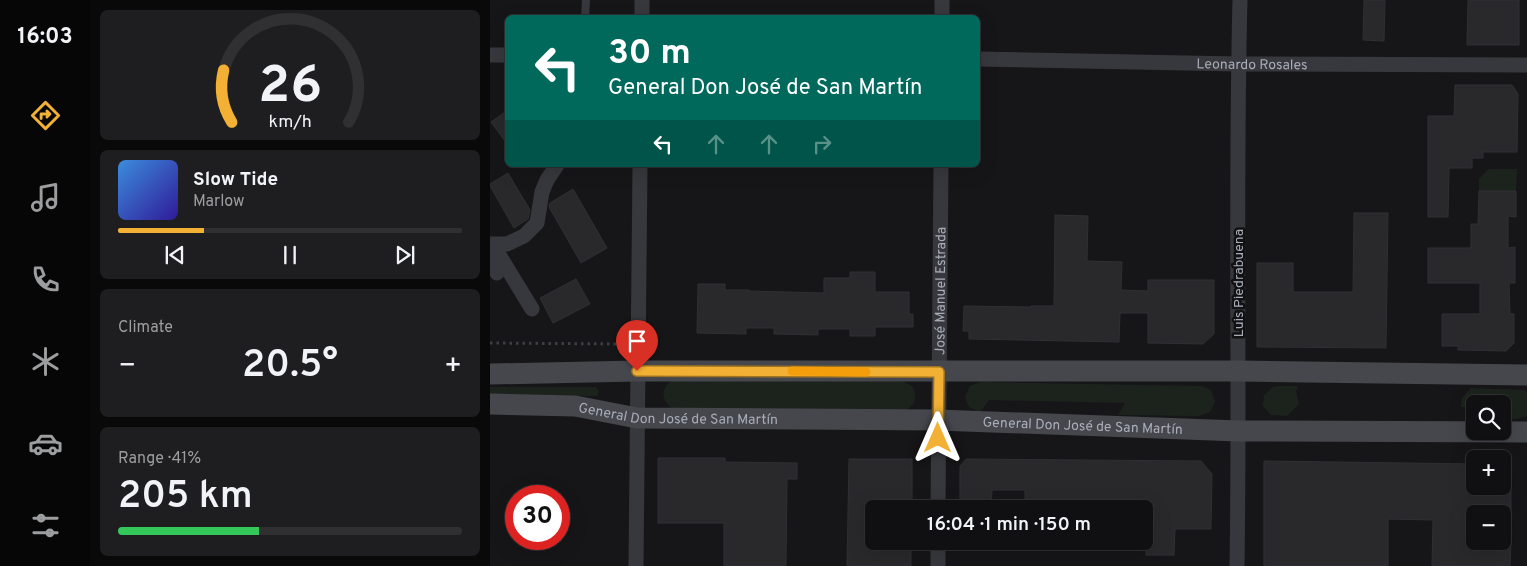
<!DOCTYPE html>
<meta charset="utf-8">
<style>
:root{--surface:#101012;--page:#1e1e20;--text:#f1f3f6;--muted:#9c9d9f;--line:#303032;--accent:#f2b134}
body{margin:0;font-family:Overpass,sans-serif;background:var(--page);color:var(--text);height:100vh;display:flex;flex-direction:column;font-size:19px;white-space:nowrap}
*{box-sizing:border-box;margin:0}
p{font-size:16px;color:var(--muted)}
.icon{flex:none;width:28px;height:28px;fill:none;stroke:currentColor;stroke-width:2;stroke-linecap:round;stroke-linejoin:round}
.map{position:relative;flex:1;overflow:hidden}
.sheet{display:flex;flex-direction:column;gap:10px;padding:10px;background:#09090a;width:400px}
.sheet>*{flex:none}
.top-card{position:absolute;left:15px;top:15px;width:475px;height:152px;border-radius:8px;box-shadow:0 5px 20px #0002,0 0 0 1px var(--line);background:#00695c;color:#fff;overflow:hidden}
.tools{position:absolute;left:976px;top:395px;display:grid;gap:10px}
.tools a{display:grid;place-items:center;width:45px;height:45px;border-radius:8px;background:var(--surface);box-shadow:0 5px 20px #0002,0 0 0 1px var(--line);font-size:25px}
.speed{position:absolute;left:15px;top:485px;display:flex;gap:10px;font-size:25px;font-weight:700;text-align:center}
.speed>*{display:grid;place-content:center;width:65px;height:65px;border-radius:50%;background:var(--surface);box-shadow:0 5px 20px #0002,0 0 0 1px var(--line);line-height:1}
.speed .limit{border:8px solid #d22;background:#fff;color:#111}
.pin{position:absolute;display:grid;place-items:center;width:42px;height:42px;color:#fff;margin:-51px -21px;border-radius:50% 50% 50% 0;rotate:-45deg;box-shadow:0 0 5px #0007}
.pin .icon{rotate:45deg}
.me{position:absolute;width:55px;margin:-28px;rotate:0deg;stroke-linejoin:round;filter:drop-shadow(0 0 4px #0008)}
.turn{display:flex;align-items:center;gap:18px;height:105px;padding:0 20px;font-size:22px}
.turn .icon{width:65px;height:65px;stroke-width:2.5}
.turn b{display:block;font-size:35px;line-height:42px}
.lanes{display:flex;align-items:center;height:48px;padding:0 20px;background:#0003;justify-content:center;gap:25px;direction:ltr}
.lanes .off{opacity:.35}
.big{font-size:38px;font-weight:600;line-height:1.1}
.sheet .card{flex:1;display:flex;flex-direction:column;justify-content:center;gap:8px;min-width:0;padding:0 18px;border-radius:8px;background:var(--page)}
.sheet .dial{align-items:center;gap:0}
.dial svg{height:130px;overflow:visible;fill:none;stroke:var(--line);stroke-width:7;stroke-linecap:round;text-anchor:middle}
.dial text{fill:var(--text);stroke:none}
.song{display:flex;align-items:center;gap:15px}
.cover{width:60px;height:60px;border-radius:8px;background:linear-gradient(135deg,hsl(210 70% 55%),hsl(250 70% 35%))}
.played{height:5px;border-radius:2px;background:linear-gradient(90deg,var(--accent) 25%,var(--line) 25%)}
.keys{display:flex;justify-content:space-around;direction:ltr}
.heat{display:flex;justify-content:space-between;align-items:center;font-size:28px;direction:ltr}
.charge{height:8px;border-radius:4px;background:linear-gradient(90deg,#34c759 41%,var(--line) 0)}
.trip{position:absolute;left:375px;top:500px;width:288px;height:50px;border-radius:8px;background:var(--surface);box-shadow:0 5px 20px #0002,0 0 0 1px var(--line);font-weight:600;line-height:50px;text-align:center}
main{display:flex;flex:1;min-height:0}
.tabs{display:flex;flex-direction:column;width:90px;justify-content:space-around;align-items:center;background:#060607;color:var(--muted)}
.tabs .icon{width:35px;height:35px}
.tabs .selected{color:var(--accent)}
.tabs b{font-size:22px;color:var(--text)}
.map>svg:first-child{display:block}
.green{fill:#1c231d}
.building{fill:#29292c;stroke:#303034}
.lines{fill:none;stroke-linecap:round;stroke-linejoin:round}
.path{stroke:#3d3f44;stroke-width:3;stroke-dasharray:2.5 4;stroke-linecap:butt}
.service{stroke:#37383d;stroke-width:8}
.minor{stroke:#37383d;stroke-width:15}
.secondary{stroke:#45474d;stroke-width:21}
.route-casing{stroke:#9d7322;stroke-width:12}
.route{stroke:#f2b134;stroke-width:9}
.slow{stroke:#f59e0b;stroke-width:9}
.labels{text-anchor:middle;stroke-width:5;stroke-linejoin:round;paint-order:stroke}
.street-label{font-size:14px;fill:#a8adb8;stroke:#111113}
</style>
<main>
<nav class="tabs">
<b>16:03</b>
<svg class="icon selected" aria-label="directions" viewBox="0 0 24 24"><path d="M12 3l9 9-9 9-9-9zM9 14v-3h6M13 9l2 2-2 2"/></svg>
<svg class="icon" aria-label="music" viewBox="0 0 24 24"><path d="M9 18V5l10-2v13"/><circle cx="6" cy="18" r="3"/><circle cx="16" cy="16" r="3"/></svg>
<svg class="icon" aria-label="phone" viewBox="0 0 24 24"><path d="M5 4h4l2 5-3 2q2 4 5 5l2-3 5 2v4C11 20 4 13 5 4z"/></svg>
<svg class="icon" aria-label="climate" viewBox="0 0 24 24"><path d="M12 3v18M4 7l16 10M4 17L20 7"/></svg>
<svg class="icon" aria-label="car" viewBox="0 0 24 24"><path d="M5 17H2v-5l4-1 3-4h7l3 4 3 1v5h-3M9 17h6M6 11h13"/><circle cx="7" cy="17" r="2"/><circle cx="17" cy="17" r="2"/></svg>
<svg class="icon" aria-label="filters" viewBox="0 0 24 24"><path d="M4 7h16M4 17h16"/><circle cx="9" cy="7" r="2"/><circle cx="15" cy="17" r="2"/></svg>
</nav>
<section class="sheet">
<div class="card dial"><svg viewBox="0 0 100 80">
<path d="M14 69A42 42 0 1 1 86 69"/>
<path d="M14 69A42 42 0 0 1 9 37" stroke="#f2b134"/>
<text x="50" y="56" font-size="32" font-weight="700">26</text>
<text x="50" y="72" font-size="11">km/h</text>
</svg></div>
<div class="card">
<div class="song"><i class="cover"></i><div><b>Slow Tide</b><p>Marlow</p></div></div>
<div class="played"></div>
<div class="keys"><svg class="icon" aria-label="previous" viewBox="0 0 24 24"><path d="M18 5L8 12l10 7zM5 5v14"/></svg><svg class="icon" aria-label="pause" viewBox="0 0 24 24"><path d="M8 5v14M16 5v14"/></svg><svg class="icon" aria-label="next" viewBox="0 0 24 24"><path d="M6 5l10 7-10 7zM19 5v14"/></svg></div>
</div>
<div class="card"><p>Climate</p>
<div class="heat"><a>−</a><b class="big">20.5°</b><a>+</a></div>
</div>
<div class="card"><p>Range · 41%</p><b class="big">205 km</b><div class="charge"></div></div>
</section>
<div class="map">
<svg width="1037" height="566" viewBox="0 0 1037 566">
<rect width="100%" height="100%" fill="#161618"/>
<path class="green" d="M999 169H1027L1026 191H989V179Z
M183 380 412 381 422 386C428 396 426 404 416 410L182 408C170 399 171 387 183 380Z
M491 382 711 386 721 390 725 402 720 412 709 416 628 415 635 403 499 400 490 412 479 407 475 397 480 386Z
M788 386H808L806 392 809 404 797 416 781 415 773 406 774 395 783 387Z
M0 387H106L109 392 107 396 0 395Z
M981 388 1034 390 1037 392V416L1027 419H1013L1012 404H985V407H971L972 398Z"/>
<path class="building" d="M874 0H895L894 41 873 40Z
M978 0H1029V45H977Z
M965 85H1022L1028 94 1027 152H993V158H982V168H959L958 217H938V116H964Z
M18 110V145L1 122Z
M18 173 40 210 38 219 24 228 0 186V184Z
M83 189 117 248 91 263 59 207 60 203Z
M989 191H1026V217L1018 216V248L1025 247V283H1019L1020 314H1024V343L1016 351 968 350V346H952V314H990V283H938V248H981V224H988Z
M864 213H898L896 348 767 347V263H803V292H863Z
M565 215 598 216 597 261 632 262 631 290 658 291V280H724V334L713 344 658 343V313H630L629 342 479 339V331H473L474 306 541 307V306H564Z
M360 272H385V292H419V314H423V327H385V336H360V329H328V335L284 334V328H256V334L207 333 208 284H235V290H259V291L334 293V278H360Z
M86 279 100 304 63 323 50 298Z
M168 458H235V462L307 463V479H297L296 566H234V523H168Z
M359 459H422V509H384V541H421V566H357Z
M476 459 711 461 722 474 721 529H685L684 555H656L657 510H654V509H595V506L559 505V509H535V490H502L501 509H470V466Z
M774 461 985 464V486H1021V514H985V541H1021L1020 566H942L943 520 898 519V566H774Z"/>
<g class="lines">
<path class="path" d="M0 343 134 344"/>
<path class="service" d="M95 18 96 0"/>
<g class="minor">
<path d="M152 18V0"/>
<path d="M452 18V0"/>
<path d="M0 55H18"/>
<path id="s1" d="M488 59 749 64 1037 65"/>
<path d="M6 250 42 309"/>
<path d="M7 273 2 244H17L34 236 47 223 52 192 57 180 67 165"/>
<path id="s2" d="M448 509 451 165"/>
<path d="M448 541V566"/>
<path d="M146 566 150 165"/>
<path d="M747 566C750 377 745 189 750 0"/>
</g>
<g class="secondary">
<path d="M0 374 147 371H748L1037 375"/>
<path id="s3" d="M0 404 85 406 147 418 448 420 749 431 1037 432"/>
</g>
</g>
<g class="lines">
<defs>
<path id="route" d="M147 371 449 372 448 438"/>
</defs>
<use href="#route" class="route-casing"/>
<use href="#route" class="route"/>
<path class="slow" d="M302 371 376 372"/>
</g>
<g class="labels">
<g class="street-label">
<text dy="5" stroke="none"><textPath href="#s1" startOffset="274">Leonardo Rosales</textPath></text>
<text transform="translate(748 283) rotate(-90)" y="5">Luis Piedrabuena</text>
<text dy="5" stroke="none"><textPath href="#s2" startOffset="218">José Manuel Estrada</textPath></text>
<text dy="5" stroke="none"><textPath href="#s3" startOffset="189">General Don José de San Martín</textPath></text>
<text dy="5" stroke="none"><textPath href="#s3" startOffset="594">General Don José de San Martín</textPath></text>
</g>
</g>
</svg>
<div class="tools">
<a><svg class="icon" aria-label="search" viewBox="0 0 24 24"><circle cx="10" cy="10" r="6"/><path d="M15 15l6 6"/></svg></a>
<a>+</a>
<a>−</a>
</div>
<div class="speed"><div class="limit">30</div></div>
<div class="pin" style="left:147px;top:371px;background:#d93025"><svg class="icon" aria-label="arrive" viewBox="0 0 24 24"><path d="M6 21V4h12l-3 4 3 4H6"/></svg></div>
<svg class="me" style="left:448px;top:438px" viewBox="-20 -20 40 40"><path d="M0-17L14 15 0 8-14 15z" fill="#f2b134" stroke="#fff" stroke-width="4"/></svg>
<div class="trip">16:04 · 1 min · 150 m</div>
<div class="top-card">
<div class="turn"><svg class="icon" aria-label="left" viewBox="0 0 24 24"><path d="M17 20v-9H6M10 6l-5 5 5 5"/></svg><div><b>30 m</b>General Don José de San Martín</div></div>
<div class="lanes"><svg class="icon" aria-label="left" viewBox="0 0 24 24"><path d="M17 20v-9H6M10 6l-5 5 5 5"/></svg><svg class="icon off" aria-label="ahead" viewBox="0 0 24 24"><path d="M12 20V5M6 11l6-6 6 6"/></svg><svg class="icon off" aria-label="ahead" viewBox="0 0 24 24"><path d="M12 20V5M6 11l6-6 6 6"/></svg><svg class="icon off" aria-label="right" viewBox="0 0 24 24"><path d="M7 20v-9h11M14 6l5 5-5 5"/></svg></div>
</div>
</div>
</main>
